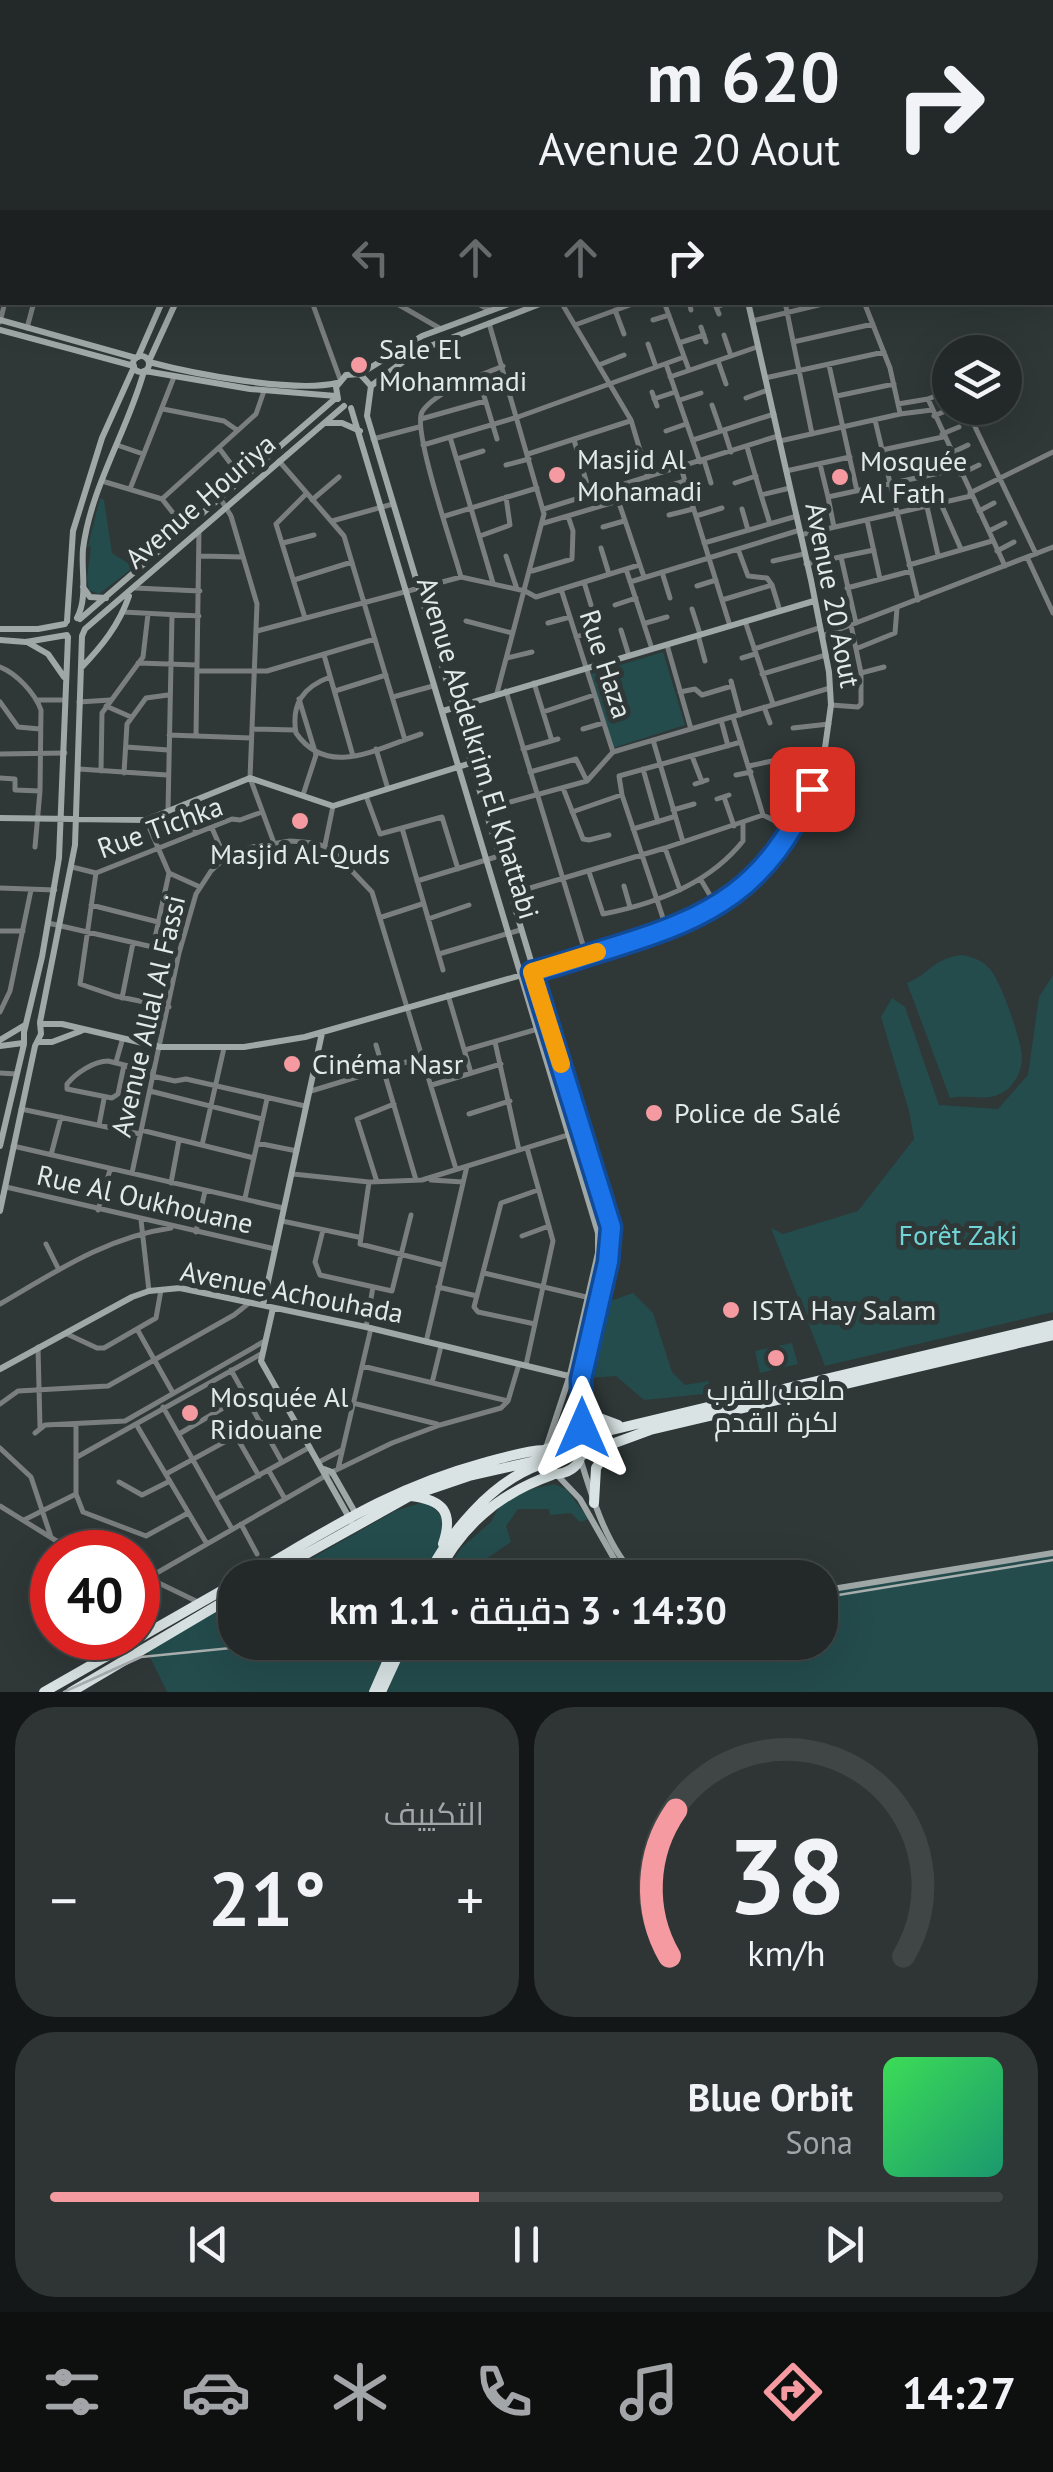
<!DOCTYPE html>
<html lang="ar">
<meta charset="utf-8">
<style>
:root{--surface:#232929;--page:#2f3535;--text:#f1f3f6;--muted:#a3a6a8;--line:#404546;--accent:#f49aa0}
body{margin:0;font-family:"PT Sans",Cairo,sans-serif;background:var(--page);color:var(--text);direction:rtl;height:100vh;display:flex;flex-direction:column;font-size:38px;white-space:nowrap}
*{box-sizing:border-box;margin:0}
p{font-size:32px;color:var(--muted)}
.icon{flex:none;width:55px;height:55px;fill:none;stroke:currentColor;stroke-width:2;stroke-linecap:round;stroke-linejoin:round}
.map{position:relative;height:1692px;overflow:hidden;direction:ltr}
.side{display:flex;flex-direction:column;gap:15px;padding:15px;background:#131717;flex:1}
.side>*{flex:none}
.banner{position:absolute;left:0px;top:0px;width:1055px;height:305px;box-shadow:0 10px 40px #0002,0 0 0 2px var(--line);direction:rtl;background:#232929;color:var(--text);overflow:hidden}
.buttons{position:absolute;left:932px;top:335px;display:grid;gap:20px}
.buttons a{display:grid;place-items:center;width:90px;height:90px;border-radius:50%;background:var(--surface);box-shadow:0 10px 40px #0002,0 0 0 2px var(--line);font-size:50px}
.speed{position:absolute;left:30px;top:1530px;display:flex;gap:20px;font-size:50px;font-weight:700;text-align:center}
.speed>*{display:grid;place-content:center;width:130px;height:130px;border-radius:50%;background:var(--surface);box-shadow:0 10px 40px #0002,0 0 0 2px var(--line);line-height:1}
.speed .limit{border:15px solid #d22;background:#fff;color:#111}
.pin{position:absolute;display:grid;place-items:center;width:85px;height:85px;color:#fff;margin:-42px;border-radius:20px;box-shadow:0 5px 15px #0006}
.me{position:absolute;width:110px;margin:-55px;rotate:0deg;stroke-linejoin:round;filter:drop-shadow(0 0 8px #0008)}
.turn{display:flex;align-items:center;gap:35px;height:210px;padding:0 50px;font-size:45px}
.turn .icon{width:130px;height:130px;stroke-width:2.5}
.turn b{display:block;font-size:70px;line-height:85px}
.lanes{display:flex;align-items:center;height:95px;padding:0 50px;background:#0003;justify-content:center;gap:50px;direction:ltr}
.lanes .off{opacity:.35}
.big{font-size:75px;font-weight:600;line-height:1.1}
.side .tile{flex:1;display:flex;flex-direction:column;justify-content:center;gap:15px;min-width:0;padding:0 35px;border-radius:40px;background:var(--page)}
.side .dial{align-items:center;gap:0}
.dial svg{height:260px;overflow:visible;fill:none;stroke:var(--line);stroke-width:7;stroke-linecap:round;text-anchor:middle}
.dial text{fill:var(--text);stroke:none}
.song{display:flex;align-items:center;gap:30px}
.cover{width:120px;height:120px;border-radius:15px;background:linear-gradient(135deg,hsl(130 70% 55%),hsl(160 70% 35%))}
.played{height:10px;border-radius:5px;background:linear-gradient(90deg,var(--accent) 45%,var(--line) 45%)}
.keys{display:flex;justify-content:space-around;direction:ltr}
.heat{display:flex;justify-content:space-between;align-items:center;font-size:55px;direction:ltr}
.side .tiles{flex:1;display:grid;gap:15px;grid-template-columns:1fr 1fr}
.tile:last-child{grid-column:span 2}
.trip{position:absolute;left:218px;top:1560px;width:620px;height:100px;border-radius:40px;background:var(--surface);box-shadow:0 10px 40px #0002,0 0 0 2px var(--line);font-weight:600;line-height:100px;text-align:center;direction:rtl}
.tabs{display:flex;height:160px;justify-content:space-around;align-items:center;background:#0e1010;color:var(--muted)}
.tabs .icon{width:70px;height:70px}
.tabs .on{color:var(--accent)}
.tabs b{font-size:45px;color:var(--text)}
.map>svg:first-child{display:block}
.green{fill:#244c4d}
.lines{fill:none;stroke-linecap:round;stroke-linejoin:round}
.street{stroke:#7a7e7e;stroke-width:5}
.secondary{stroke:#a0a7a7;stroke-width:6}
.primary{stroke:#bec7c6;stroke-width:8}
.highway{stroke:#d9e3e3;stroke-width:10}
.tram{stroke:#aab0b0;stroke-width:2.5}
.route-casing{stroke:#114b97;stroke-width:25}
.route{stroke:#1a73e8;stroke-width:18}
.slow{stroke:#f59e0b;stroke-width:18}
.poi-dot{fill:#f49aa0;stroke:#2f3737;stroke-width:4}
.labels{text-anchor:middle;stroke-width:10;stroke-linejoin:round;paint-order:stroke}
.poi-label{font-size:28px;fill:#e3e8e8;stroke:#2f3737;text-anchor:start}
.street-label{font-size:28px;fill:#e3e8e8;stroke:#2f3737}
.park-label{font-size:28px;fill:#6fd5d6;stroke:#2f3737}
</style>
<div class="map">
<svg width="1053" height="1692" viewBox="0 0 1053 1692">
<rect width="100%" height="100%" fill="#2f3737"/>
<path class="green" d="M100 498 104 500 112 553 134 567 99 594 89 590 87 578 91 547 88 546Z
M663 652 685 725 613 748 591 674Z
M962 955C973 957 982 960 990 969 1001 981 1022 1042 1022 1058 1022 1069 1017 1079 1010 1087 992 1105 970 1093 950 1098L907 983C930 974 933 958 962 955Z
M1053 975V1312L825 1366 771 1228 783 1234 858 1211 914 1139 909 1111 881 1017 892 998 905 1007 939 1105 998 1109 1028 1075 1039 997Z
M633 1293 653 1313 672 1372 685 1385 708 1381 714 1393 644 1400 616 1376 590 1378 606 1307 610 1301Z
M792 1343 798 1364 760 1373 755 1351Z
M554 1484 566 1489 589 1519 580 1522 571 1513 550 1515 549 1509H518L506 1526 511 1542 486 1559 478 1560C469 1575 459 1577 442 1578L461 1548 491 1522 501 1503 526 1490Z
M427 1501 444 1519 440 1548 424 1577 277 1578 395 1511Z
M1053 1552V1692H387L407 1643 820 1642V1589Z
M235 1601V1642L393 1643 372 1692H167L147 1651Z"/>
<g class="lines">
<path class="street" d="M352 0 358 2
M402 0 408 2
M449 0 455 2
M521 0 526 2
M612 0 617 2
M657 0 662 2
M567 1 570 2
M4 2 5 0
M25 2 26 0
M45 2 46 0
M65 2 66 0
M100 2V0
M253 2V0
M493 2 494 0
M694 2 695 0
M722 2 723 0
M920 2V0
M941 2 947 0
M0 7V15
M0 24H2
M0 44 2 45
M0 69H2
M0 90 2 91
M0 134 2 135
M0 154 2 155
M0 168 2 169
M0 210 2 211
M0 240H2
M312 302 340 379
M394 302 441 329
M475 302 491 311
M561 302 631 420 648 477
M664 302 689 370
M689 302 691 310
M714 302 719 314
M785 302 812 434
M864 302 890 368 900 413
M716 307 730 302
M615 310 624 334
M653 320 669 315
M752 321 831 302
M0 322 5 302
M489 323 544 514 497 693
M575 325 638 302
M701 327 706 342
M27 328 34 302
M724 335 731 356
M793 342 873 324
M679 343 704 335
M648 344 656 367
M718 361 726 384
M666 364 700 462
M599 365 624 355
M829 365 857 491
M478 376 497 439
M670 377 757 347
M765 378 884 352
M652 392 657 406
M837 396 894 384
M746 398 768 390
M654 399 675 392
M928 399 1005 566
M680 400 701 393
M898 404 928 399 950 390
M712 405 721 431
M966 408 1036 554
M163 409 224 421 237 430
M934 416 952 408
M421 419 485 401
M875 420 918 600
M724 430 731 452
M666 431 686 424
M942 434 959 427
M450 437 493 583
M373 439 419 427
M574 440 590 494
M693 440 774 414
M780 441 900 414 932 410
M117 445 143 454
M423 445 518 417 684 357
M747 447 761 495 790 488
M219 448 243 480
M882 450 943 437
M951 453 968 445
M528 454 630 421
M457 459 483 451
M704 460 711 483
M279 461 344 536 405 740
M820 464 828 497
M506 465 529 459
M681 468 730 626
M786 471 850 457
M960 474 979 465
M102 481 162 499 185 528
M735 483 756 476
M614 488 644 577
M130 489 174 377
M970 493 1053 452
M761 495 770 524
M220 498 231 516 257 604 250 778 274 843
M162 499 256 414 264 391
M312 500 339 477
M941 504 961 549
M927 507 938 555
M544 509 778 436
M742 509 748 530
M979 511 994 503
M669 515 693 509
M445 516 537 488
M696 516 722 508
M867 520 880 579
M332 521 393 504
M544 523 685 481
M603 527 624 521
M834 527 828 497 958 469
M989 531 1005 523
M800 535 971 496
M480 536 510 525 506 497
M283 543 314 535
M704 543 797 516
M601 548 609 574
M738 549 748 576 767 578 772 585
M997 551 1014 542
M201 556 243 557
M506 556 517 589
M841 557 856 623
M1027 557 1053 613
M773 561 804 554
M806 564 874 550
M909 565 992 541
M626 569 652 649
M532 571 572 559 573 531 568 516
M662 572 670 598
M461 577C454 550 412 430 422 412 434 392 482 375 503 366
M294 580 352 562
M584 582 591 605
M630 582 800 530
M697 586 716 580
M135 588 200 591
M847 588 911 571
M561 589 613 752
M722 600 772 585 780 611
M615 605 636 598
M692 609 700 634
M123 612 199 616
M305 618 276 524 306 494
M466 621 512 633
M745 621 773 704
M548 623 570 617
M646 623 667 617
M621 630 629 656
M257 631 461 577 525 591 536 597 639 565
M698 635 705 661
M822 636 1053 547
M576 637 597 630
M667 645 691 729
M858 648 895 633 897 608
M754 649 819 628
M324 655 353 756
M507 658 532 652
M742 658 755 654
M138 663 197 665
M0 667C16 673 35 693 41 710L40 791 35 847
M198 671H267L375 639
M861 673 884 667
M762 674 826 655
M330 677C303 687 291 704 296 733 328 779 378 748 421 734
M731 681 740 715
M534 683 552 741
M335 691 386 675
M506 691 586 955
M680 692 695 689 702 695 732 686
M393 697 433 686
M299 699 316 755 303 795
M37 700H64
M0 702 18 727 40 729
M79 702 110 700
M831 705 858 707 861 704V673L851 625
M106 706 131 717
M764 707 770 723
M543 712 594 695
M733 717 763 815 789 828
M721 720 728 746
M793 728 829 724
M253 729 295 730
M583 729 603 723
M169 735 251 738
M196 735 199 530
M653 740 683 842
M126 747 168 750
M376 749 388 789
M523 749 558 739
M0 754 65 753
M692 756 702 782
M749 766 772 761 793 821
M774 766 824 755
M79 769 167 775
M643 769 658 822
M101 771 102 713 143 657 148 614
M530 772 576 759 587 781
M124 773 127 724 146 698 168 695
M736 775 751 772
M0 778 15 779V790L40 791
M695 784 707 780
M563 788 583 839 589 840 609 835
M366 796 380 834 442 817 458 869
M724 797 734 826
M717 799 729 795
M184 804 196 833
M485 809 587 781 613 752 830 688
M673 810 694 804
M168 811 172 615
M572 812 621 795
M146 820 169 873 200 887
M212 828 225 858
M402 828 443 970
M633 829 673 817
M325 845 333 806
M665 848 680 890
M72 867 96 873 232 819 240 820 262 812
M589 872 603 914C655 904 709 884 743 841V823
M96 873 80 984 115 996 169 1007
M701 880 717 907
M417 881 499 856
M624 886 630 907
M0 888 55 890
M510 894 665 848 763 815
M91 905 158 922
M382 917 422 904
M428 919 469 905
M48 923 179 953
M667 930 622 795 619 776 741 742
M0 931H23
M153 947 169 873
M439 954 520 930
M448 995 471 1073
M122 998 133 943
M0 1012 10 991 31 890
M495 1042 519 1150
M376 1045 416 1180
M465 1050 548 1026
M116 1062 122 1041
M124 1065 118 1094 112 1098 67 1089V1084C76 1073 94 1061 108 1061L153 1072
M0 1073 16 1074
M152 1076 175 1081 186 1079 305 1106
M432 1085 501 1064
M150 1091 262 1119
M311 1091 423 1057
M21 1109 140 1134
M469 1114 510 1101
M99 1125 104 1099
M141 1130 254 1158
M257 1143 297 1151
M202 1145 224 1048
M13 1146 283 1208
M51 1155 61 1117
M132 1173 179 953 196 894 211 871 225 858 252 847 290 841 315 843 331 849 372 892 456 1169
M293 1174 369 1182 422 1180 581 1131
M431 1180 463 1182
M369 1182 360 1244 443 1265
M377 1182 357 1119 394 1104
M171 1183 179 1140
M6 1187 275 1249
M245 1198 267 1099
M98 1210 110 1170
M141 1220 149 1291
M282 1221 358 1237
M323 1230 315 1262 320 1275 392 1291 411 1215
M196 1232 205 1191
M522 1236 549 1226
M46 1244 59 1270
M484 1273 599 1300
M438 1287 477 1296
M0 1304C55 1272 107 1237 171 1228
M535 1324 478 1312 474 1307 501 1203 538 1190
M366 1327 373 1287
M137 1329 173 1393
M67 1334 97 1348H104L156 1318 161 1290
M426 1342 467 1166
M38 1347 40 1427
M526 1365 553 1241 527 1148
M362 1366 508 1401
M231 1370 282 1462
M432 1383 441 1346
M353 1403 437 1424
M0 1404 18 1391 108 1386 234 1315 249 1303
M163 1407 232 1529
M76 1424V1494L83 1512 146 1536 188 1513
M136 1424 207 1544
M35 1433 45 1425 125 1421 263 1342
M179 1434 245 1395
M236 1436 259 1476
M0 1448 31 1477 51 1537
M77 1457 261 1354
M319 1462 342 1450
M338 1469 371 1328
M269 1471 285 1499
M166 1474 261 1422
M119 1482 142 1495 170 1481
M216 1499 310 1447
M0 1506 55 1540 86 1552
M24 1520 76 1494
M241 1524 257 1554
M138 1573 198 1602
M148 1578 332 1472 392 1443 440 1425 501 1408 508 1401 519 1364"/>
<path class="secondary" d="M111 0 119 2
M222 0V2
M229 0 230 2
M766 0 767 2
M294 2 295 0
M304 2 305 0
M0 320 136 358
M0 330 134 366
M133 364a8 8 0 1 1 16 0a8 8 0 1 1-16 0Z
M138 357 162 302
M149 361 176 302
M149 362C194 374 294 393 337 383
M145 371 250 389 336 396
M360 374 371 386 367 416 611 1227 608 1263 581 1379 582 1428 576 1442
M371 386 417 351 545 302
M338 399 336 387 346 375 360 374 422 336 514 302
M351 408 598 1233V1253L570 1375 546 1448
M325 423H342L360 431
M83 587 90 597 106 598
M77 618C88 598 81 571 83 549 91 486 128 430 144 371
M80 619 337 397
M67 621 73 531 102 438 134 367
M0 629H38L65 624
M0 640 26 642 67 635
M27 642 48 654 64 677
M81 668C102 646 119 625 129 596
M443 711 814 601
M0 818 146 820 250 778 333 806 471 763
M40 1024H62L160 1047H244L305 1037 543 969 667 930 703 915 752 879 780 844 807 800 824 755 831 705 829 672 811 580 748 302
M0 1040 25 1025
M38 1042H52L81 1031
M0 1046 23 1043
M0 1146 24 1044V1032L42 957 59 858 68 637
M0 1211 35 1046 41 1034 40 1022 75 845 82 636 85 629 344 406
M263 1305 322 1033
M273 1308 261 1361 351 1521
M0 1369 132 1297 149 1291 180 1288 366 1327 581 1379
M581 1461C593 1500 607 1548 638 1578
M324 1469 332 1472 356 1514
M558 1476 580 1499 625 1578
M820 1591 1053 1553"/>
<path class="primary" d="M958 0 959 2
M967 0 968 2
M1052 236 1053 238
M1052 262 1053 263"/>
<path class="highway" d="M580 1393 594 1416 618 1425
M568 1441 580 1447C585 1467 564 1477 546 1473L539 1460 544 1450Z
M577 1444 599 1433 1053 1325
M582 1455 650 1430 1053 1335
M411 1496C443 1500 454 1512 443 1544
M594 1503 596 1468 612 1444
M245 1578C329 1530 388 1489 483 1463 503 1458 523 1451 544 1450
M263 1578 410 1496 469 1476 539 1460
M426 1578C450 1533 490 1483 539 1465
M435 1578C461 1526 498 1494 552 1475
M44 1692 235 1583
M71 1692 235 1595
M374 1692 396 1642
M381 1692 404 1642"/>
<path class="tram" d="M820 1598 1053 1560
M64 1692 141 1657 292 1642"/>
</g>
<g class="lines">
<defs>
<path id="route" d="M582 1428 581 1379 608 1262 611 1227 532 972C560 965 587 955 614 947 713 917 767 888 812 789"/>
</defs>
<use href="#route" class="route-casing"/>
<use href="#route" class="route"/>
<path class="slow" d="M561 1064 532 972 597 952"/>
</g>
<g class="poi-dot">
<circle cx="359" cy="365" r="10"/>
<circle cx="557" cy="475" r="10"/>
<circle cx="840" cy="477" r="10"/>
<circle cx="300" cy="821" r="10"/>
<circle cx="292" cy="1064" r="10"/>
<circle cx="654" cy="1113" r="10"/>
<circle cx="731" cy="1310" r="10"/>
<circle cx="776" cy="1358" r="10"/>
<circle cx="190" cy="1413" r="10"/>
</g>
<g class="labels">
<g class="poi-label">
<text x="379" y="359">Sale El<tspan x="379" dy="32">Mohammadi</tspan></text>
<text x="577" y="469">Masjid Al<tspan x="577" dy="32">Mohamadi</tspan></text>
<text x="860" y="471">Mosquée<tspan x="860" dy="32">Al Fath</tspan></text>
<text x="300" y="864" text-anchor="middle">Masjid Al-Quds</text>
<text x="312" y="1074">Cinéma Nasr</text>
<text x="674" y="1123">Police de Salé</text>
<text x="751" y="1320">ISTA Hay Salam</text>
<text x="776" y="1400" text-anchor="middle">ملعب القرب<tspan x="776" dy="32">لكرة القدم</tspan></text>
<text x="210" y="1407">Mosquée Al<tspan x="210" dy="32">Ridouane</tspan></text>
</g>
<g class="street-label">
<text transform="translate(200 501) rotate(-41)" y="10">Avenue Houriya</text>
<text transform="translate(833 595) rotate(79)" y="10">Avenue 20 Aout</text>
<text transform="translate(606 664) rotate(72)" y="10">Rue Haza</text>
<text transform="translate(478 748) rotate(73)" y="10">Avenue Abdelkrim El Khattabi</text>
<text transform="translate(160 827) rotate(-20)" y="10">Rue Tichka</text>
<text transform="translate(148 1016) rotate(-77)" y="10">Avenue Allal Al Fassi</text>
<text transform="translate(145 1199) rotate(13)" y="10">Rue Al Oukhouane</text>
<text transform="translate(292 1292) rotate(11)" y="10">Avenue Achouhada</text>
</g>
<g class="park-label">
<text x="958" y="1245">Forêt Zaki</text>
</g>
</g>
</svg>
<div class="buttons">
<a><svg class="icon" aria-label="layers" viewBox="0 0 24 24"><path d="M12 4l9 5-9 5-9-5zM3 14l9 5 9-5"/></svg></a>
</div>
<div class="speed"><div class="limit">40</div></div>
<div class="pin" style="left:812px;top:789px;background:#d93025"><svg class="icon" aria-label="arrive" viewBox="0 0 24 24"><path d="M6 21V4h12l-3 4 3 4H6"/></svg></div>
<svg class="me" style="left:582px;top:1428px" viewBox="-20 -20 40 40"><path d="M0-17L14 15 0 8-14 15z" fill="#1a73e8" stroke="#fff" stroke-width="4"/></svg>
<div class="trip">14:30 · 3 دقيقة · 1.1 km</div>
<div class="banner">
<div class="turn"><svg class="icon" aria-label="right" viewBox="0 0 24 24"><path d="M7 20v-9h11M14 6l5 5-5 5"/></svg><div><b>620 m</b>Avenue 20 Aout</div></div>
<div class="lanes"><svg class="icon off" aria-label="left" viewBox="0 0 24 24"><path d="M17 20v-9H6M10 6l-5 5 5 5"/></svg><svg class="icon off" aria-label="ahead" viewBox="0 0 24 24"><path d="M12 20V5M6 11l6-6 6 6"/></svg><svg class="icon off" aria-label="ahead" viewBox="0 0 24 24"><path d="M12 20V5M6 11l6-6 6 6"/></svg><svg class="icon" aria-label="right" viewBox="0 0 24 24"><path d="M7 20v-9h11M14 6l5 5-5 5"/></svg></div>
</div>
</div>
<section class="side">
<div class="tiles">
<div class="tile dial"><svg viewBox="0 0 100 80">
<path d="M14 69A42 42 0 1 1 86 69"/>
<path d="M14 69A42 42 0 0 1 16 24" stroke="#f49aa0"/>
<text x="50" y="56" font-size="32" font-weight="700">38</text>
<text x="50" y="72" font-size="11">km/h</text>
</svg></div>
<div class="tile"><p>التكييف</p>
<div class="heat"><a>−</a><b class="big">21°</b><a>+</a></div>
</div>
<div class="tile">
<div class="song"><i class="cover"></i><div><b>Blue Orbit</b><p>Sona</p></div></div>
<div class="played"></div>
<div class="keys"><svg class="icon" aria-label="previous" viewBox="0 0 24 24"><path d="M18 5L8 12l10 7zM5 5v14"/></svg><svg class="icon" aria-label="pause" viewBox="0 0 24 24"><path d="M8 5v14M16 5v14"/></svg><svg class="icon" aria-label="next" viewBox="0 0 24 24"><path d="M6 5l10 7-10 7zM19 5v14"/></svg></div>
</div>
</div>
</section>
<nav class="tabs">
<b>14:27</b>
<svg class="icon on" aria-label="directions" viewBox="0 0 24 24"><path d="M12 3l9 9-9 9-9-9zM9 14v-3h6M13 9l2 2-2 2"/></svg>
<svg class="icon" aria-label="music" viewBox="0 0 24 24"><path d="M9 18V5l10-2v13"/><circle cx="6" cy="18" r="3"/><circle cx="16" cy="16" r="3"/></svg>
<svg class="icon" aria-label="phone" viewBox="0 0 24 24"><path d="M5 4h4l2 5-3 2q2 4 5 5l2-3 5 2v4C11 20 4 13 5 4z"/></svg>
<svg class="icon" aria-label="climate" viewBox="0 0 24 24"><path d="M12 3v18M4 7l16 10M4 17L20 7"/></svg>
<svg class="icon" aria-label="car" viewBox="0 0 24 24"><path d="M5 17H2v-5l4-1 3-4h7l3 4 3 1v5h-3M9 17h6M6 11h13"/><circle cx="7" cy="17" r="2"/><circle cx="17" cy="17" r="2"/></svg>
<svg class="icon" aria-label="filters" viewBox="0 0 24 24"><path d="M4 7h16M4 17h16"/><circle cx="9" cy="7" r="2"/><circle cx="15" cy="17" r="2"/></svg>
</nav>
